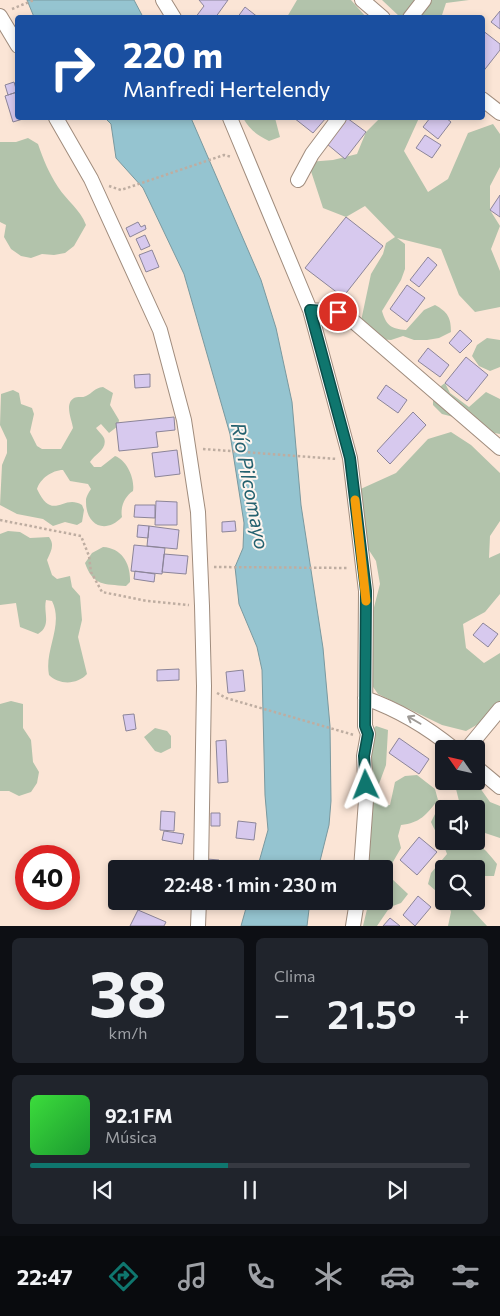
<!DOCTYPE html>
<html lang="es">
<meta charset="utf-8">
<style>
:root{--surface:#171b24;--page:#20242c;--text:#f1f3f6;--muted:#9ea1a6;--line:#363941;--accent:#0f766e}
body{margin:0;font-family:Commissioner,sans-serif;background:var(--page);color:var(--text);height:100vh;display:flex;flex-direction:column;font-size:19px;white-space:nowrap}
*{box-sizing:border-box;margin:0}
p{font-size:16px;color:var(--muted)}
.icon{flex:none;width:28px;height:28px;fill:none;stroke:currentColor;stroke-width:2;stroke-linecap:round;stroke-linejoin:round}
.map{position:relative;height:926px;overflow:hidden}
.drawer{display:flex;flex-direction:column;gap:12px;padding:12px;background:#0d0f14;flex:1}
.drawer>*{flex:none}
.top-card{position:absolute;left:15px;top:15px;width:470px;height:105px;border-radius:5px;box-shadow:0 2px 8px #0003;background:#1a4fa0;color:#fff;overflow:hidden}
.needle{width:32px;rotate:304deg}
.tools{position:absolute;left:435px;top:740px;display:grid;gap:10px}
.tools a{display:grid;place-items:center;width:50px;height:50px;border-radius:5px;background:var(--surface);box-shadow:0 2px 8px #0003;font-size:25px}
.speed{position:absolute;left:15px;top:845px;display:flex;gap:10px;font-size:25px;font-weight:700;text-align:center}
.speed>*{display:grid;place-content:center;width:65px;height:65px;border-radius:50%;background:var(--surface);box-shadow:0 2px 8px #0003;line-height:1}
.speed .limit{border:8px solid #d22;background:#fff;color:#111}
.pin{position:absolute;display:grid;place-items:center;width:42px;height:42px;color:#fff;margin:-21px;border:2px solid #fff;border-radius:50%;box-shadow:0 1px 5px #0007}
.me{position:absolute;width:55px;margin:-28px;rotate:358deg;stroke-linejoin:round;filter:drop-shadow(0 0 4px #0008)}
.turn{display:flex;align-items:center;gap:18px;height:105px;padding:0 25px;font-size:22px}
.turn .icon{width:65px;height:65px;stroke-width:2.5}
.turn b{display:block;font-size:35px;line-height:42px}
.big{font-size:38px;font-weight:600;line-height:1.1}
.drawer .widget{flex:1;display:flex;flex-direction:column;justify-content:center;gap:8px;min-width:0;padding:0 18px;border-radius:8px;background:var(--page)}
.drawer .dial{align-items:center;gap:0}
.dial b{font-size:65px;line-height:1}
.song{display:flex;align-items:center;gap:15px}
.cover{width:60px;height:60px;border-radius:8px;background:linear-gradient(135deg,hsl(120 70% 55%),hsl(130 70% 35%))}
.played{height:5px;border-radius:2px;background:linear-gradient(90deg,var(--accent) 45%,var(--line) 45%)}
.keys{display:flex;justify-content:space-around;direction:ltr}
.heat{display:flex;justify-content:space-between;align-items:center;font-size:28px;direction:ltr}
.drawer .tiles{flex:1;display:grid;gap:12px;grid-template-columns:1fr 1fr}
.widget:last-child{grid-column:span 2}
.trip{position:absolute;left:108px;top:860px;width:285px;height:50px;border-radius:5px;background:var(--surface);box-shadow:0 2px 8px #0003;font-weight:600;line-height:50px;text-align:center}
.tab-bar{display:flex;height:80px;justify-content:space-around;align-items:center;background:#090b0e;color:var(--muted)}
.tab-bar .icon{width:35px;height:35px}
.tab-bar .selected{color:var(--accent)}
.tab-bar b{font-size:22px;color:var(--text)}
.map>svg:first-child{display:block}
.green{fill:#b2c3ab}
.water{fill:#95c4d0;stroke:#7a999f}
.building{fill:#d7c9ee;stroke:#8c8599}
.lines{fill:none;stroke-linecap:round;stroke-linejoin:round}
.minor-casing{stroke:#a08c7d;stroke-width:16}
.path{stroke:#beada1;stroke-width:2.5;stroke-dasharray:2.5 2.5;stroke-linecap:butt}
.minor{stroke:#fff;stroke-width:14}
.oneway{stroke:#9e9a96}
.route-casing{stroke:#0a4d48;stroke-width:12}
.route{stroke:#0f766e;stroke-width:9}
.slow{stroke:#f59e0b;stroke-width:9}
.labels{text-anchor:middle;stroke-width:4;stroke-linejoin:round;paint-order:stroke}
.water-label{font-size:20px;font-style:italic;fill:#24616f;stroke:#fef5ef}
</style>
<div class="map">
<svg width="500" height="926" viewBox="0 0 500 926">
<rect width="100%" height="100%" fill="#fbe5d6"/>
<path class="green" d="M297 0H351L366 17H287Z
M382 0H469L446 3 441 18 400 17Z
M243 118H275L280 137 269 141C257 135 250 130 243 118Z
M380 118H419L404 151 428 192 448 179 468 133 493 124 500 134V167L490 186V210L500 226 491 249 500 271V307L475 312 459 295 441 249 397 238 405 244V269L401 280 382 311C386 325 391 329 406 330L424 310 435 305C448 312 451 318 451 332L439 338 427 340H414L403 336 391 340 378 339 361 321 371 274 383 254 386 243 395 237 365 206 346 217 323 208 308 162 333 160 357 154 366 132Z
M28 138 38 144C43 159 49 173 58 187 67 201 80 209 86 225L74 246 65 253 54 255 42 254 31 258 21 256 11 249 4 237 6 225 0 222V142H16Z
M487 338 500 340V367L490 371 479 366 472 356 477 345Z
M445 383 450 393 469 407 486 392 500 399V434L473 429 465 420 442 414 433 405V392Z
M103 387 113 393 110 405 119 420 118 426 109 433 101 424 96 428C98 431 102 434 104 438 108 449 95 454 90 462L94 467H101L115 456C127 460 135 479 133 491 125 496 120 507 122 517 105 535 85 525 86 500 86 497 89 492 91 489L88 484 70 481 63 470C52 470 40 479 37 489 53 523 63 493 82 505L84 510 82 522 77 525 65 522 53 526 43 519 17 514 0 505 2 465 7 453V440L0 425 1 394 13 390 19 393 21 404 32 408 34 414 30 432 37 446 42 449H61L73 428C72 420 64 404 74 398 77 396 83 398 86 396 93 393 94 388 103 387Z
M451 432 471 445 500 473V521L490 536 489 558 500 553V594L485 612 463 624 466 648 484 663 500 653V707L487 719 466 731 442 725 378 694 364 674 363 650 380 584 376 561 363 541 354 492 396 473 428 439Z
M8 531 20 532 30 538 49 537C55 545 51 551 47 560L52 575 57 579 70 576 72 587 80 596 82 620 78 637 87 674C77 685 59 685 49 675 44 650 64 625 52 601L46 600C43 613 52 625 38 634L20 627 16 603 0 605V534Z
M103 547C122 548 131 564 130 582L126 586C104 584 93 586 85 563L92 553Z
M11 701 23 704V728L31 740 33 762 39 772 37 783 31 792 19 796 9 791H0V704Z
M376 726 388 730 386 765 376 792 378 804 390 805 395 782 405 776 417 775 435 789 438 800C426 815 420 823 401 825L398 836 401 848 390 867 391 878 408 894 401 903 390 907 377 926H363L369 901H384V869H366L367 735Z
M155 728 167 731 171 736V748L161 753 155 751 144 737Z
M451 781H475L490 802 500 806V838L476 830V809H461L456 789Z
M444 811V841C475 841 477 838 497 864L494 876H476V869H444V898L428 884 431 873 447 854C443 841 436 834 431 822L436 812Z
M447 901H464L487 926H448L451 912Z"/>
<path class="water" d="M27 0H134L143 17H34Z
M105 118H191L261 280 276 328 292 402 301 505 323 648 330 726 331 801 329 825 318 869H257L268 830 265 795 262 670 257 647 239 604 235 567 243 548 244 523 230 434 184 274 143 188 116 158 111 124Z
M248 901H310L307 926H241Z"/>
<path class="building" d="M199 0H228L215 18H195L204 6Z
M245 7 259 18H237Z
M500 11V29L491 22Z
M482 30 500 44V50L482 73Z
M14 82 17 92 8 95 5 85Z
M17 92 18 118H26L13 122 5 96Z
M294 118H326L313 133Z
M347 118 366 132 345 159 327 144Z
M430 118H446L451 122 438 139 423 127Z
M425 135 441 145 432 158 416 148Z
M500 195V217L490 210Z
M346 217 383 246 343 297 305 268Z
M138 222 141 227 145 225 146 229 130 237 126 228Z
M145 235 150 246 141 250 136 239Z
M152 250 159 267 146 272 139 255Z
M428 257 437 265 419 287 410 280Z
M407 285 425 298 407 322 390 309Z
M460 330 472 341 460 353 449 343Z
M428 348 449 365 440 377 418 361Z
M466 357 488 375 467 401 445 383Z
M150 374V387L135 388 134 375Z
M386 385 407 400 398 413 377 398Z
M413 412 426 425 390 464 377 451Z
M174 417 175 430 156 432 158 447 119 451 116 423Z
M177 450 180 474 155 477 152 453Z
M156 501 177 502V525H155Z
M135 505H155V518L134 517Z
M235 521 236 531 222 532V522Z
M138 525 149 526 148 538 137 537Z
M149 526 179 530 177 549 147 546Z
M134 545 165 548 162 574 131 571Z
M164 554 188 556 186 574 162 572Z
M135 571 155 574 154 582 134 579Z
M483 623 498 634 488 647 473 635Z
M179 669V680L157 681V670Z
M243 670 245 691 228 693 226 672Z
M134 714 136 729 126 731 123 715Z
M399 738 429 759 419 774 389 753Z
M226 740 228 782 218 783 216 741Z
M161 811 175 812 174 831 160 830Z
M211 813H220V826H211Z
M238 821 256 823 254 840 236 838Z
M164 831 184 834 182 844 162 840Z
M419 837 437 852 417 875 400 860Z
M207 859 219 860V869H206Z
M418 896 431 907 415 926 403 915Z
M175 901H187V908L174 907Z
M138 910 166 922 164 926H130Z
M390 918 400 926H383Z"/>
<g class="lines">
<defs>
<path id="minor" d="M163 0 174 18
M362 0 383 18
M0 16 18 46
M410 18 424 0
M482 99 500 113
M56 118 91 179 160 330 184 420 198 512 202 606 204 686 201 869
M230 118 310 310 350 458 366 591 365 726 368 734 364 756 366 800 361 869
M298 180 312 154 339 118
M310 310 338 312 353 321 500 448
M365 698C399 710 426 726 454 749
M467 749 500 709
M476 767 500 787
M198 926 199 901
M353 926 357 901"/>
</defs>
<use href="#minor" class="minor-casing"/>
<path class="path" d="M12 9 34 0
M109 186 121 190 224 155 232 157
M203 449 337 459
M0 520 81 536 89 556 91 572 102 592 147 601 189 605
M214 567 349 568
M217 693 226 698 354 735"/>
<use href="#minor" class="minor"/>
</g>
<defs><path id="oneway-shaft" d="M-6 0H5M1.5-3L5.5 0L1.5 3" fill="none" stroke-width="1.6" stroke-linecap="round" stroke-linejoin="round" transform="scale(1.25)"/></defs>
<use class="oneway" href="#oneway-shaft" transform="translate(414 720) rotate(-150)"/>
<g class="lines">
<defs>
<path id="route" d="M338 312 310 310 350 458 366 591 365 726 368 734 364 756 366 785"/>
</defs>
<use href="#route" class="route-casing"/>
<use href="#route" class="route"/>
<path class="slow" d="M355 500 366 601"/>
</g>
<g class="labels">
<g class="water-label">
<text transform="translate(250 486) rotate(79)" y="7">Río Pilcomayo</text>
</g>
</g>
</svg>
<div class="tools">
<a><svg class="needle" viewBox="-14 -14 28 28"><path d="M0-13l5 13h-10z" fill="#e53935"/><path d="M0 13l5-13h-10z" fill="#9ea1a6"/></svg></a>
<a><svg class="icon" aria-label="sound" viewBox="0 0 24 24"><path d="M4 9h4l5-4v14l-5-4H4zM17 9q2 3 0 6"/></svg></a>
<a><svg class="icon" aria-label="search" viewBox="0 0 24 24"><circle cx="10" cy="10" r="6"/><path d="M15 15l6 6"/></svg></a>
</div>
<div class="speed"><div class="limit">40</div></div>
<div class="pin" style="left:338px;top:312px;background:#d93025"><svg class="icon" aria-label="arrive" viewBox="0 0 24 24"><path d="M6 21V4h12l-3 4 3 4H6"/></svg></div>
<svg class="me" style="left:366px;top:785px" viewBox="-20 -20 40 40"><path d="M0-17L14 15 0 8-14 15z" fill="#0f766e" stroke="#fff" stroke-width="4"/></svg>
<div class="trip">22:48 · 1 min · 230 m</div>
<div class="top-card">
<div class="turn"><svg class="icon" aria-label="right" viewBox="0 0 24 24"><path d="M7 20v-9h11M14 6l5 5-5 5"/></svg><div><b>220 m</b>Manfredi Hertelendy</div></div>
</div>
</div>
<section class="drawer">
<div class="tiles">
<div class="widget dial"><b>38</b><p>km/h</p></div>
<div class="widget"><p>Clima</p>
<div class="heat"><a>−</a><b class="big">21.5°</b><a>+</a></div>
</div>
<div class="widget">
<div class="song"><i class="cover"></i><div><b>92.1 FM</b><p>Música</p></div></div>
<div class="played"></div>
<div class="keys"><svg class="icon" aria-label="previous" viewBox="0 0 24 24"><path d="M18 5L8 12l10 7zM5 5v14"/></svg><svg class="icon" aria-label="pause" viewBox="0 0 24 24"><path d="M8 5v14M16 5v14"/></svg><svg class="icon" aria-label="next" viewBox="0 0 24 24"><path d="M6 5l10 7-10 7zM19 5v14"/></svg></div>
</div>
</div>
</section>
<nav class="tab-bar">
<b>22:47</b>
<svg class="icon selected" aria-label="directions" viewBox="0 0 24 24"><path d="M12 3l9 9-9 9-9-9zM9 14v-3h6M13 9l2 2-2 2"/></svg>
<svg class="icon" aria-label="music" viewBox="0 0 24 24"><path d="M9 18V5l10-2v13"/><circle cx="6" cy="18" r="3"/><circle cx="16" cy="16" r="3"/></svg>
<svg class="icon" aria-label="phone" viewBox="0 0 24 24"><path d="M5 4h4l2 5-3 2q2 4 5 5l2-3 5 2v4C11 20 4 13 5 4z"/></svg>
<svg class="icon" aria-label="climate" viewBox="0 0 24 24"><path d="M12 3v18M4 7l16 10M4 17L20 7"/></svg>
<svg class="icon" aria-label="car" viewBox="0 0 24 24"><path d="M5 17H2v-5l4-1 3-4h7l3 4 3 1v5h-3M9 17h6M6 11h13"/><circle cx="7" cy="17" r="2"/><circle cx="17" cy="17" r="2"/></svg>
<svg class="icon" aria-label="filters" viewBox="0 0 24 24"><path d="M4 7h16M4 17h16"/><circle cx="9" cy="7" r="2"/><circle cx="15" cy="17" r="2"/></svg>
</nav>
